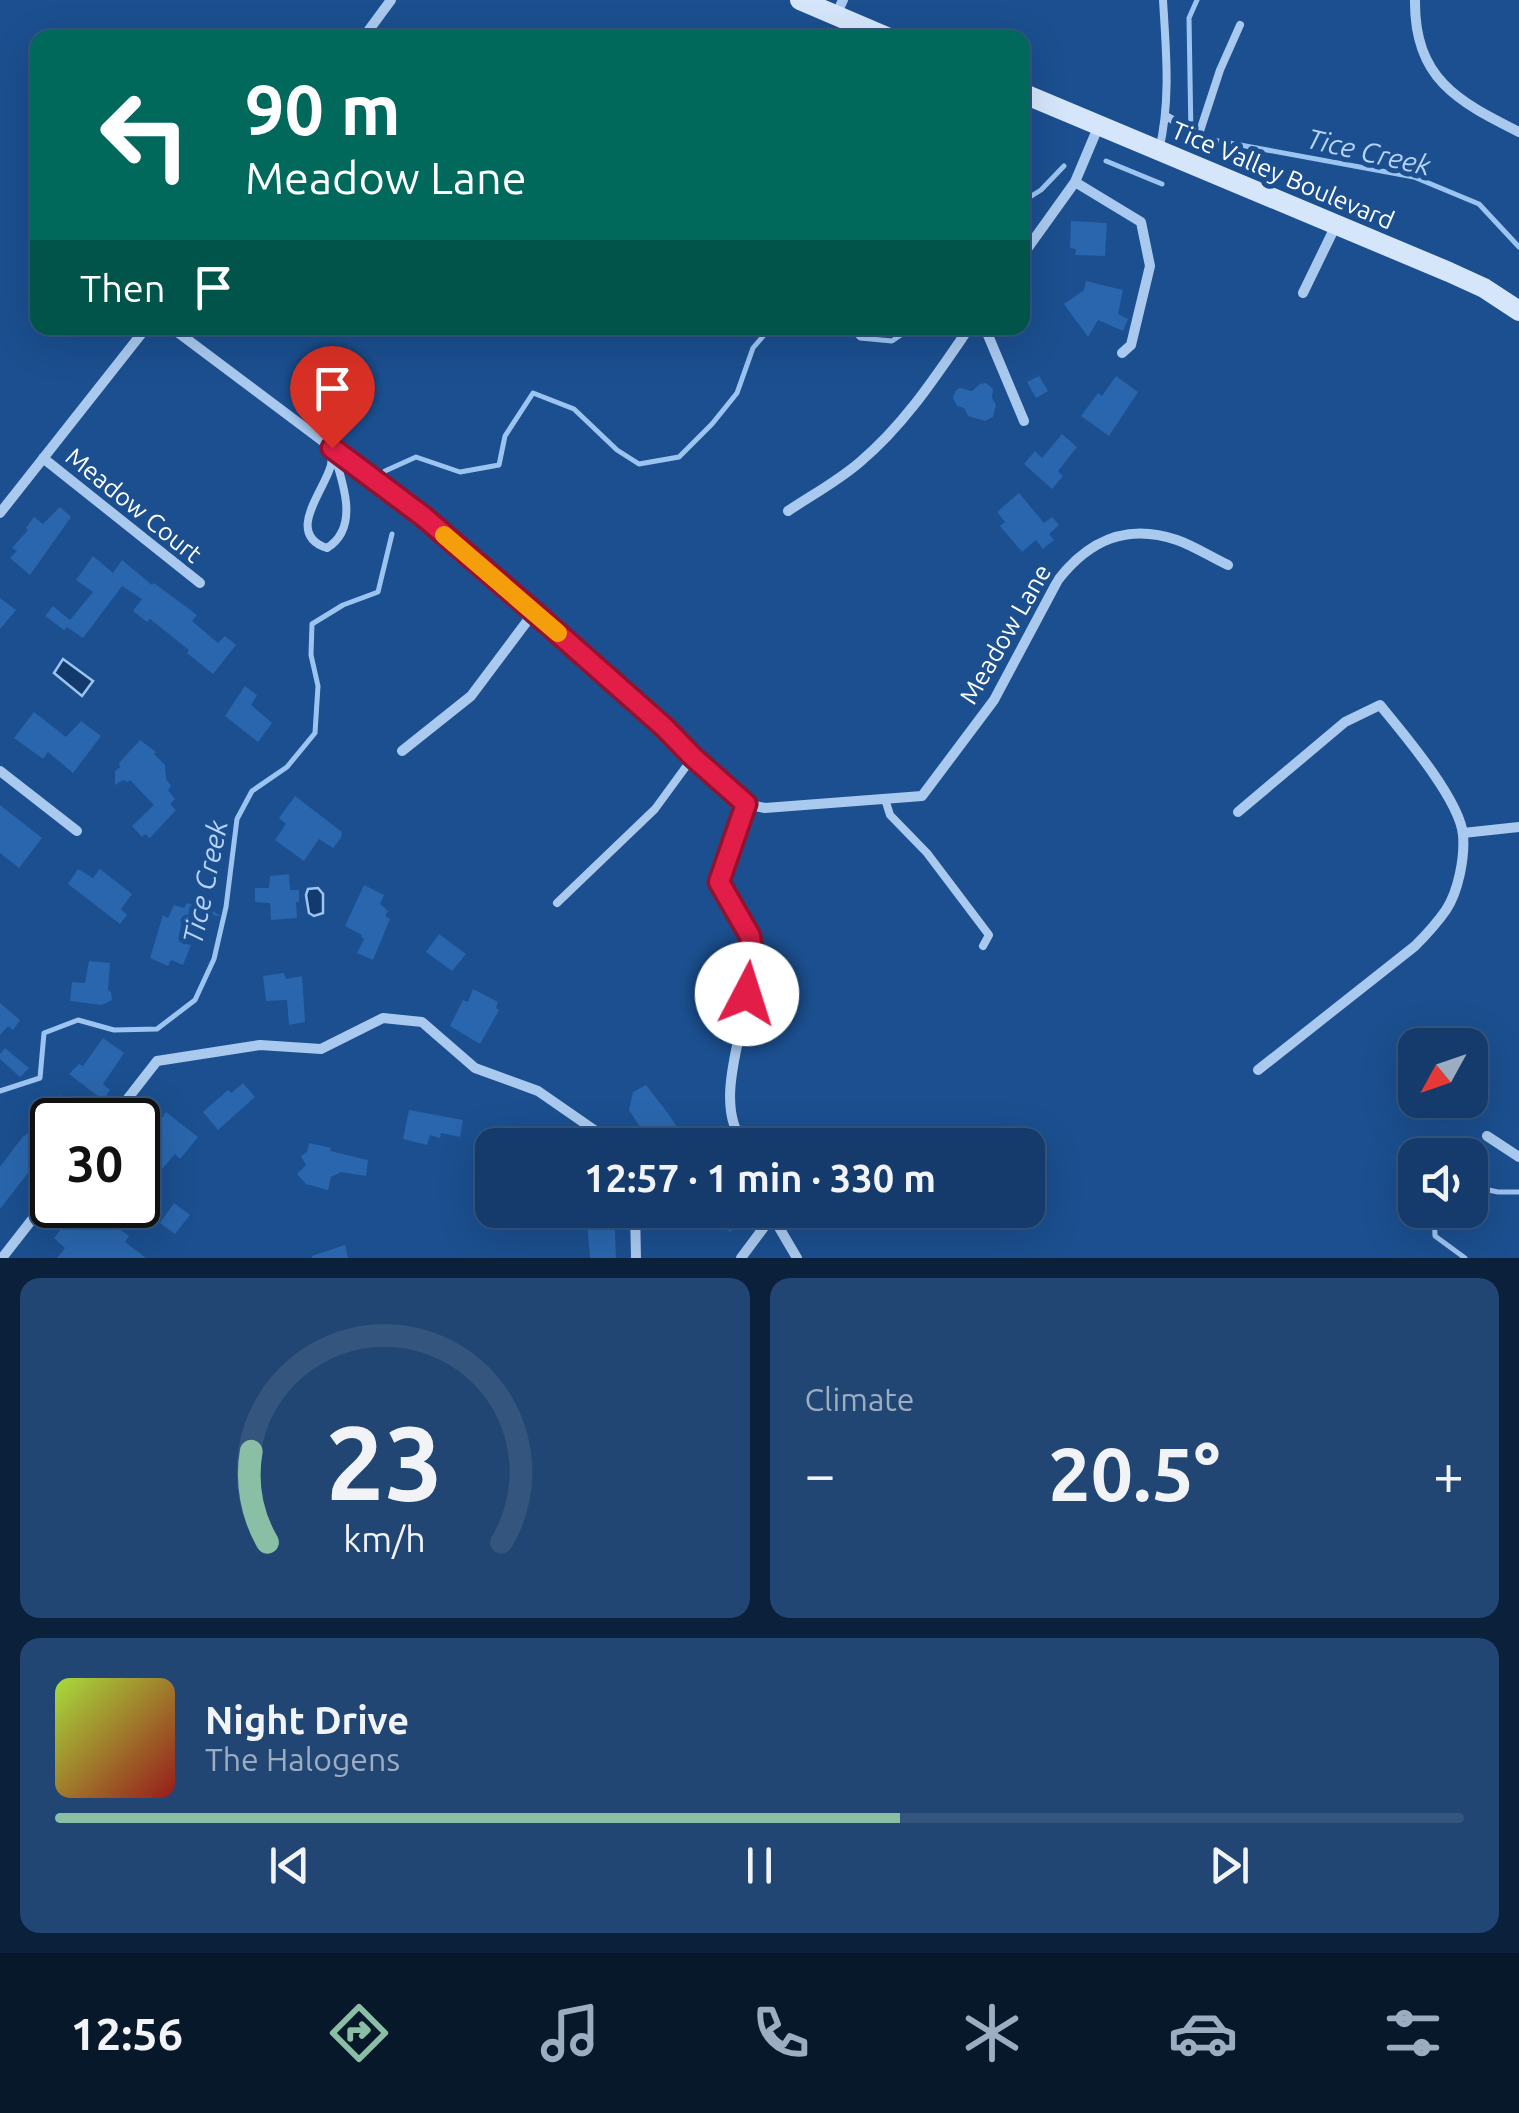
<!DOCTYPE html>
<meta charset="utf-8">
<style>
:root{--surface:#143b6b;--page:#214673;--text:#f1f3f6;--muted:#9dadc1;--line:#33557e;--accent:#8abfa5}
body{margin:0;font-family:Ubuntu,sans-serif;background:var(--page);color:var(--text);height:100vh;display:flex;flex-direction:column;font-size:38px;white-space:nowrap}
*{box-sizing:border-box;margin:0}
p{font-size:32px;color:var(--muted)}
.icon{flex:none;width:55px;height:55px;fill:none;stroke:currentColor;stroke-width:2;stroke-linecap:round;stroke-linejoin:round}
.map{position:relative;height:1258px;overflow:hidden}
.details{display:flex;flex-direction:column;gap:20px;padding:20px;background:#0b203b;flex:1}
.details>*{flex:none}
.top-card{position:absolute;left:30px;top:30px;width:1000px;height:305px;border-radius:20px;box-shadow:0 10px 40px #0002,0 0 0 2px var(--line);background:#00695c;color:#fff;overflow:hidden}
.needle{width:65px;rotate:230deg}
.fabs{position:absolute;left:1398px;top:1028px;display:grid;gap:20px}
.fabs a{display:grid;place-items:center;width:90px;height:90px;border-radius:20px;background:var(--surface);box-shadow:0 10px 40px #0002,0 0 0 2px var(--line);font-size:50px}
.speed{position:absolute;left:30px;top:1098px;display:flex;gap:20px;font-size:50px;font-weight:700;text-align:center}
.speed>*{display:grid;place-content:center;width:130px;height:130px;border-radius:50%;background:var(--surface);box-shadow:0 10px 40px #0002,0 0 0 2px var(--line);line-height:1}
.speed .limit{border:5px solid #111;border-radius:15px;background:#fff;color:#111}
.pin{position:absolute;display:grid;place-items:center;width:85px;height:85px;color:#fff;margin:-102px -42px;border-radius:50% 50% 50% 0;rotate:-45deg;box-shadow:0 0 10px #0007}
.pin .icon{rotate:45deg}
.me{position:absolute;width:110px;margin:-55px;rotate:5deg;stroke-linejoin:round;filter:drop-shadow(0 0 8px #0008)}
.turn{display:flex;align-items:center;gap:35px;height:210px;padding:0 50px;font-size:45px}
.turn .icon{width:130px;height:130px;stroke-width:2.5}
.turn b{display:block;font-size:70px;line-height:85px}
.then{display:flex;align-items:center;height:95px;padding:0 50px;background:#0003;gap:20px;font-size:38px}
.big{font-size:75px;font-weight:700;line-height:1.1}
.details .widget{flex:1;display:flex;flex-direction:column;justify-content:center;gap:15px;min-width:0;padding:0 35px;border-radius:20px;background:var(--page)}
.details .dial{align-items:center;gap:0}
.dial svg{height:260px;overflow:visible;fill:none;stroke:var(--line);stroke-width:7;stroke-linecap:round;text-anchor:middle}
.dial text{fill:var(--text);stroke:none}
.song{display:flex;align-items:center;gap:30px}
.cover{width:120px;height:120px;border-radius:15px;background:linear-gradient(135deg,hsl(80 70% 55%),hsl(0 70% 35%))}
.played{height:10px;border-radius:5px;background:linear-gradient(90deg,var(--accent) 60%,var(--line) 60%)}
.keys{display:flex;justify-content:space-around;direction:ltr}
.heat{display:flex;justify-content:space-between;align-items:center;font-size:55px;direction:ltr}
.details .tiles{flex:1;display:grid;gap:20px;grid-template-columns:1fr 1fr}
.widget:last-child{grid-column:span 2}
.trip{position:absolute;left:475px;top:1128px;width:570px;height:100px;border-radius:20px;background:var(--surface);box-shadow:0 10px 40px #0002,0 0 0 2px var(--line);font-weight:700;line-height:100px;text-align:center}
.tabs{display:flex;height:160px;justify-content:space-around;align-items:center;background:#08182b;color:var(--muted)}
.tabs .icon{width:70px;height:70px}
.tabs .active{color:var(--accent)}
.tabs b{font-size:45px;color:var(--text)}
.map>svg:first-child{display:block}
.water{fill:#123a6d;stroke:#9cc4f0;stroke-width:2.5}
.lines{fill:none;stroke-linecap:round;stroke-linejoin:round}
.stream{stroke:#9cc4f0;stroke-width:5}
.building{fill:#2a66ad}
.lane{stroke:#a9c9ee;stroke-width:8}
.street{stroke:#a9c9ee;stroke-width:10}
.secondary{stroke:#d6e6fa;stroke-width:20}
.route-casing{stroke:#92132f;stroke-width:25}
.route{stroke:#e11d48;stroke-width:18}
.slow{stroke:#f59e0b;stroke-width:18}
.labels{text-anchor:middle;stroke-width:10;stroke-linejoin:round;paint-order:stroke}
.street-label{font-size:25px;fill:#fff;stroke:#1b4f8f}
.water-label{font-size:28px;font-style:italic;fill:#b5d3f5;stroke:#1b4f8f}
</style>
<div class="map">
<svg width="1519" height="1258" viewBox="0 0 1519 1258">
<rect width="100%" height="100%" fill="#1b4f8f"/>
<path class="water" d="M63 659 93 681 82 696 54 673Z
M318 888 323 894V913L314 916 309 913 306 895 308 889Z"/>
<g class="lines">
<path class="stream" d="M1197 0 1189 18 1191 136 1414 177 1479 204 1519 247
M1106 161 1162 184
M1022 202 1041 190 1064 166
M850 328 860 338 892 341 911 328
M385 471 416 457 460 472 499 465 505 436 533 393 574 409 617 450 639 464 679 457 712 424 737 393 753 348 770 328
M0 1091 40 1078 44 1033 78 1020 114 1030 157 1029 195 1000 214 959 226 907 237 819 252 791 287 767 315 733 318 686 311 655 312 624 343 605 378 592 392 534
M1470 1186 1498 1192H1519
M1434 1210 1435 1236 1465 1258"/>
</g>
<path class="building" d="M1071 221 1107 223 1105 256 1075 255 1076 249 1070 248Z
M1086 281 1123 290 1118 314 1128 319 1123 331 1098 320 1088 337 1064 304 1084 290Z
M1039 376 1048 391 1036 398 1027 382Z
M1116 376 1138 392 1109 436 1081 416 1098 393 1102 396Z
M986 383 993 389 992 398 996 405 993 417 985 421 968 416 964 408 957 406 953 398 956 390 960 388 972 391 980 384Z
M1062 434 1077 447 1058 471 1063 476 1052 489 1024 464 1035 451 1042 458Z
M1019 493 1044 523 1052 517 1059 525 1049 534 1054 540 1043 549 1036 540 1022 552 1000 526 1005 522 997 512Z
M60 507 71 517 30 575 10 558 17 551 12 548 28 530 26 528 34 517 43 524Z
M93 556 113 573 122 560 152 585 154 583 197 615 192 621 218 643 225 636 236 645 213 674 187 653 189 650 150 619 147 622 133 611 142 599 122 586 83 638 67 627 64 630 45 616 53 606 70 620 93 592 76 580Z
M0 598 16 610 0 629Z
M245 686 257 695 251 705 272 723 258 742 225 716Z
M34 712 66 737 81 721 101 736 73 773 48 752 43 759 14 738Z
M140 740 156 752 154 754 165 765 166 779 171 786 168 790 175 799 170 804 176 810 150 838 145 834 142 837 132 826 154 805 130 780 128 782 123 780 115 785V771L120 767 119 763Z
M295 796 342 832 341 838 333 848 319 839 304 861 275 840 286 824 279 818Z
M0 805 42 838 19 868 0 853Z
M78 869 93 878 100 869 132 894 121 909 127 915 120 924 68 884Z
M289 874 290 890H299V902H296L297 918 271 920 270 903 255 902V888H269L270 876Z
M364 885 384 895 380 904 388 911 385 916 390 919 373 960 357 953 364 939 361 937 362 935 345 926Z
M194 900 221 916 197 914 187 938 186 944 191 945 183 965 171 960 168 966 150 958 163 915 168 918 174 905 184 908 187 903 191 904Z
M439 934 466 954 452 971 426 952Z
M89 961 110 963 108 990 111 992 112 1000 102 1005 70 1001 72 982 85 983Z
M284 973 286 979 302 976 305 1022 289 1025 287 1000 266 1001 263 976Z
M473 989 498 1002 496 1008 499 1010 480 1044 450 1026 463 1000 468 1002Z
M0 1003 20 1020 13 1030 8 1026 0 1035Z
M103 1038 124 1053 103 1084 110 1090 103 1100 69 1074 79 1064 83 1066Z
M5 1048 29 1068 20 1077 0 1059V1054Z
M243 1083 255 1097 218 1130 203 1112 228 1090 231 1093Z
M646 1085 667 1112 689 1145H652L629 1110 633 1092Z
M59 1095 77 1110 68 1120H52V1138L40 1152 46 1157 35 1172 31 1169 0 1209V1167L24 1135 25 1136Z
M409 1110 463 1120 460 1137 441 1133 440 1138 430 1135 427 1145 403 1139Z
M166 1112 198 1137 180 1159 175 1154 161 1170 138 1150V1137L146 1127 152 1132Z
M309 1143 331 1148 330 1151 368 1160 366 1176 341 1172 331 1177 328 1190 306 1184 297 1174 306 1165 301 1156 307 1152Z
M174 1203 190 1215 175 1234 160 1223Z
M80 1205H105L119 1216 114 1221 120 1225 118 1228 129 1236 125 1242 146 1258H57L65 1248 54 1238Z
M586 1210H614L616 1258H590Z
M703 1210H747L730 1232Z
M345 1245 348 1258H312V1256Z"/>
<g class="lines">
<path class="lane" d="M1166 116 1195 133 1200 131 1220 70 1240 25
M1159 150C1171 101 1166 50 1163 0
M332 448C342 480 361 527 327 548 284 534 325 490 331 465 332 459 332 454 332 448Z
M885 799 890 815 927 853 989 935 983 946
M557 903 655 809 693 757"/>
<path class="street" d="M1415 0C1414 78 1457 101 1519 132
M836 15 843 0
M363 38 391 0
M1099 125 1075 182 1141 222 1150 266 1131 345 1122 353
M1022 256 1075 182
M1303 293 1336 225
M172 328 424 517 664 727 693 757 746 804 765 808 922 796 994 700 1058 580C1089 540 1127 523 1177 540 1194 546 1211 557 1228 565
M985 328 1024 421
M43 458 200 583
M788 511C812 495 838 481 860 462 905 424 936 376 969 328
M0 513 146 328
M402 751 471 696 534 612
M0 771 77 831
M1238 812 1345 722 1380 705C1403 733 1460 800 1463 835 1465 858 1458 892 1446 910 1437 923 1426 935 1415 946L1258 1070
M1463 833 1519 827
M111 1120 157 1061 260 1045 321 1049 383 1018 422 1022 475 1068 538 1091 616 1145
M1487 1136 1519 1157
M746 1145C706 1104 754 1009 753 958 752 929 730 907 719 881L746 804
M635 1210 636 1258
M2 1258 52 1194
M741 1258 770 1219 777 1224 797 1258"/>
<path class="secondary" d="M800 0 889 38
M1022 93 1449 272 1484 288 1519 311"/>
</g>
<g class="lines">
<defs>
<path id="route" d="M332 448 424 517 534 612 664 727 693 757 746 804 719 882 750 936 753 960 747 994"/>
</defs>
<use href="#route" class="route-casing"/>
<use href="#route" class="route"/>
<path class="slow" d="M444 535 558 633"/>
</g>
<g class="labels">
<g class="street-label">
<text transform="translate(1283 175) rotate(23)" y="9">Tice Valley Boulevard</text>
<text transform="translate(134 505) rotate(39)" y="9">Meadow Court</text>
<text transform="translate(1005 634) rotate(-60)" y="9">Meadow Lane</text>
</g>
<g class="water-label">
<text transform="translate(1369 152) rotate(13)" y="10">Tice Creek</text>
<text transform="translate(205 882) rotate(-78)" y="10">Tice Creek</text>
</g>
</g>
</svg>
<div class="fabs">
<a><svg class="needle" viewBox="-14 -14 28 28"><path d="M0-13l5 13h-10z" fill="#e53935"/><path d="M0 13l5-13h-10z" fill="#9dadc1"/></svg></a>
<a><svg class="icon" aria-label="sound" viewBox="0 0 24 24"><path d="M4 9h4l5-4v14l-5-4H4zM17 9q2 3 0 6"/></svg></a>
</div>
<div class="speed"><div class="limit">30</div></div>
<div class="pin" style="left:332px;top:448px;background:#d93025"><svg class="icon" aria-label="arrive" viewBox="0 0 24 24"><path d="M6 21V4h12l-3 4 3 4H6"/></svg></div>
<svg class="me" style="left:747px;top:994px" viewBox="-20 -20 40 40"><circle r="19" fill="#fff"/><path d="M0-13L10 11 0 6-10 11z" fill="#e11d48"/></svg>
<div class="trip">12:57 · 1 min · 330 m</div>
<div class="top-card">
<div class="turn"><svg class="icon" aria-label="left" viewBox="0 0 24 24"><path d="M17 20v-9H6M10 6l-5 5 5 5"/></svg><div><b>90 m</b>Meadow Lane</div></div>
<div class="then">Then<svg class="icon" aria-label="arrive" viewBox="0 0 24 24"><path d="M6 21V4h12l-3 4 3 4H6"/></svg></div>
</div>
</div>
<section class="details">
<div class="tiles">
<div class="widget dial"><svg viewBox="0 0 100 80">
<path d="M14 69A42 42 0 1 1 86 69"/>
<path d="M14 69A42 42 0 0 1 9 41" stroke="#8abfa5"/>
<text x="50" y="56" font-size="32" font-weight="700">23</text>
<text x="50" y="72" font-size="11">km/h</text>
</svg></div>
<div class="widget"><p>Climate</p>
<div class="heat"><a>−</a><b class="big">20.5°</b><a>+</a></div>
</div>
<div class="widget">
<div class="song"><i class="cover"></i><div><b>Night Drive</b><p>The Halogens</p></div></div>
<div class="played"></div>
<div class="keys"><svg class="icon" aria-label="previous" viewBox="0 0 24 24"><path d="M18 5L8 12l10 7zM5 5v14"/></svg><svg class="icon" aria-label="pause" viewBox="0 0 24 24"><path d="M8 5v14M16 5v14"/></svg><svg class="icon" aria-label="next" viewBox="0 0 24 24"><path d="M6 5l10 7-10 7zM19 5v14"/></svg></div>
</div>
</div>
</section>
<nav class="tabs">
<b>12:56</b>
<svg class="icon active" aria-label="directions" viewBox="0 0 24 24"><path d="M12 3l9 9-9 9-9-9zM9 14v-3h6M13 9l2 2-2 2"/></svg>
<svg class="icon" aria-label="music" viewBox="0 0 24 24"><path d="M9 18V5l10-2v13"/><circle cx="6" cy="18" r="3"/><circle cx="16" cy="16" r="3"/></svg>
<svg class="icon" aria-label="phone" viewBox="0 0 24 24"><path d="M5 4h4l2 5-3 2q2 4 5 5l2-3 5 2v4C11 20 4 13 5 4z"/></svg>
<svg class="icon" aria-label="climate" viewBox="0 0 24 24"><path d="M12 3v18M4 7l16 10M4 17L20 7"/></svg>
<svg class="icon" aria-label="car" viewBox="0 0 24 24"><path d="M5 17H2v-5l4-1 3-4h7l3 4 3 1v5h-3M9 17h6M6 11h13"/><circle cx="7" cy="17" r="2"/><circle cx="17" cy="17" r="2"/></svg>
<svg class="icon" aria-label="filters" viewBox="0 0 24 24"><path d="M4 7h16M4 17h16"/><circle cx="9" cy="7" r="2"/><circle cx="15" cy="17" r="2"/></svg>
</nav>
